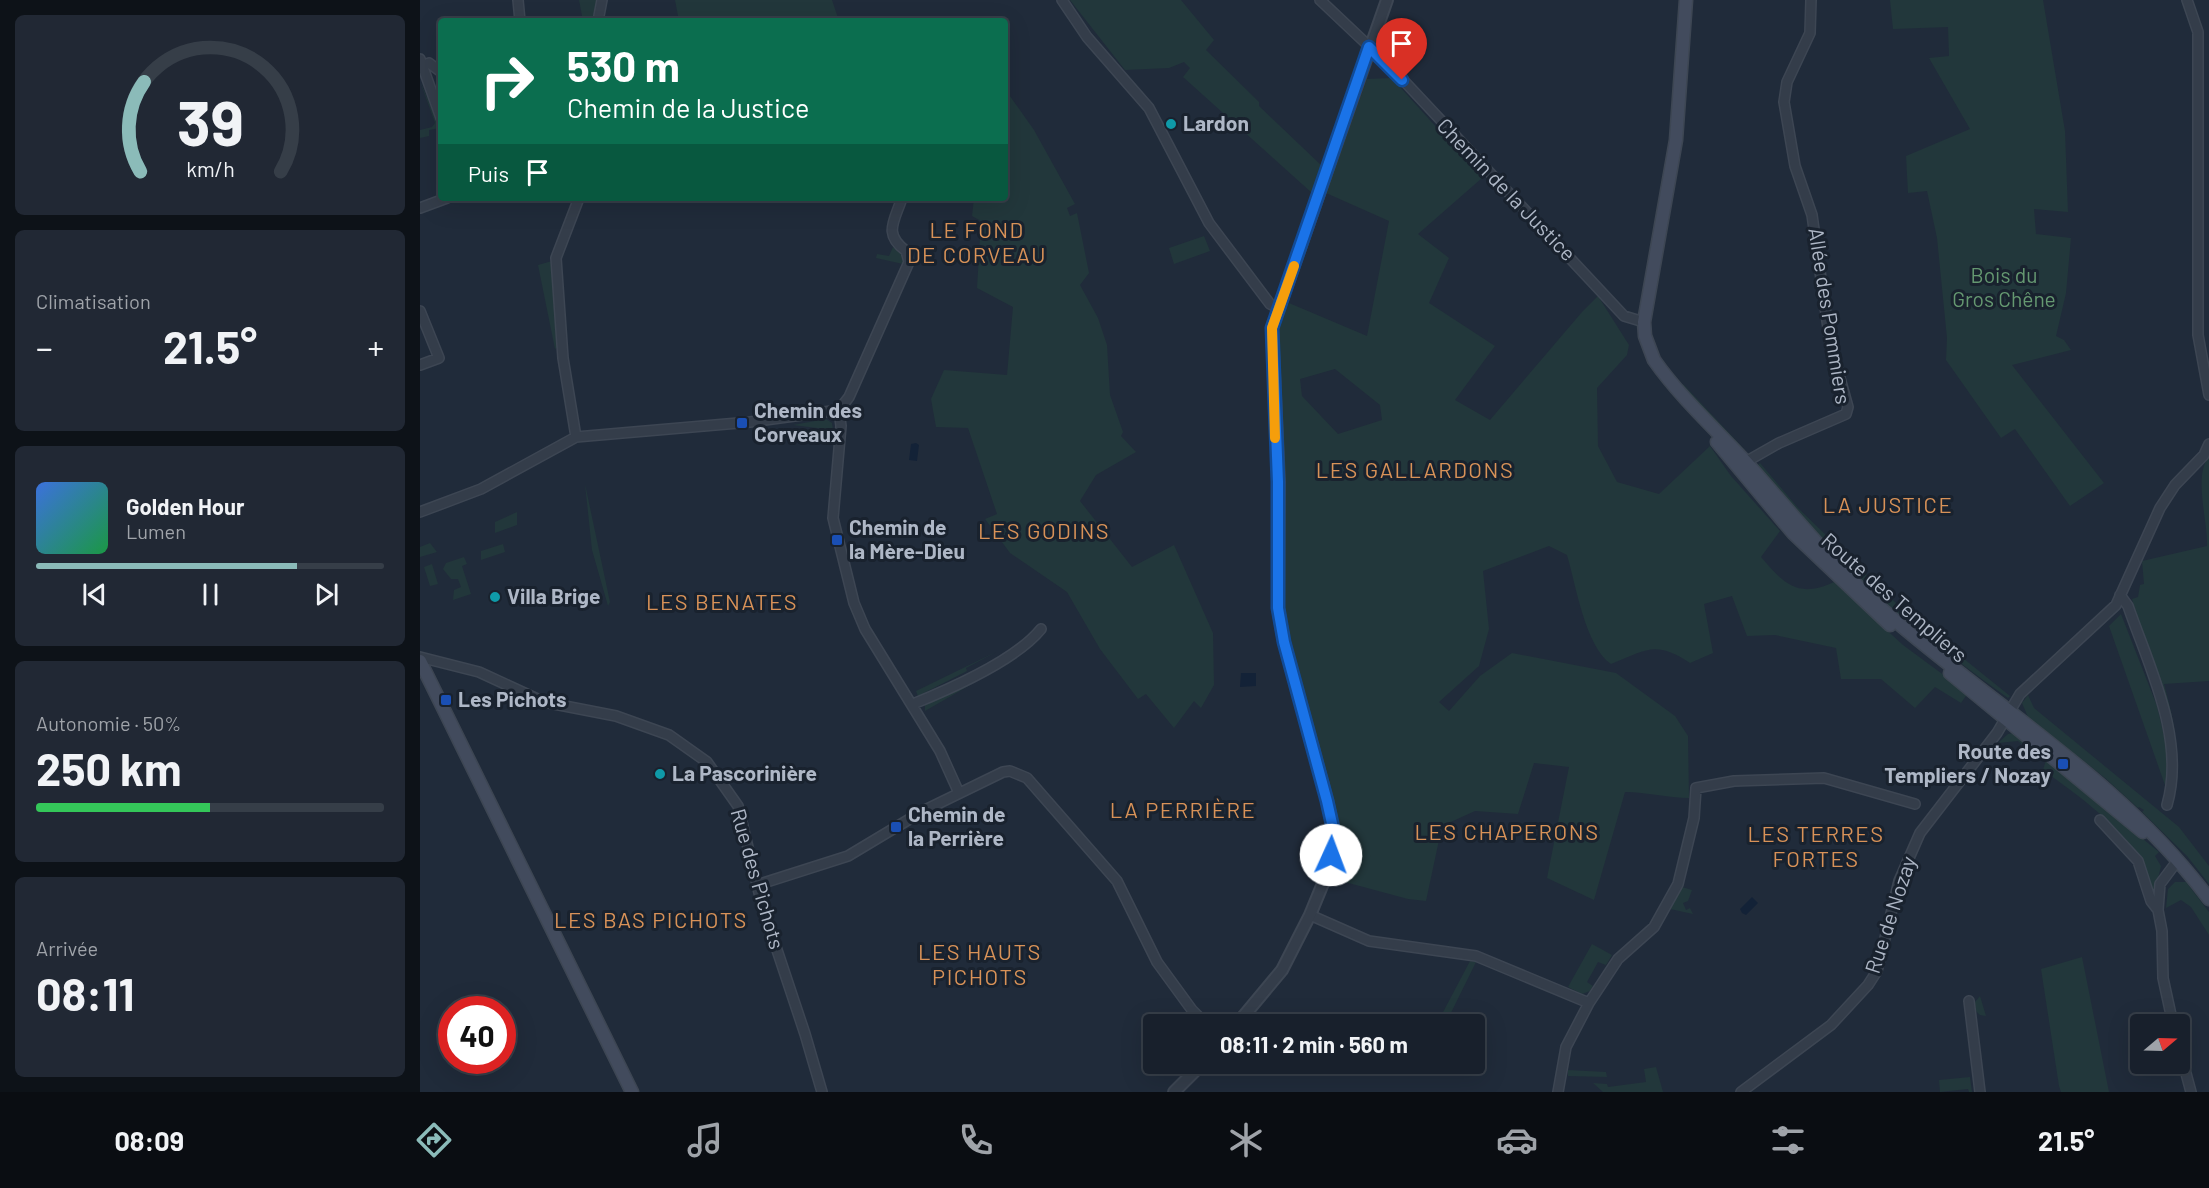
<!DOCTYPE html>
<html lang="fr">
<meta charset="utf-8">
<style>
:root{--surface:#18202c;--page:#212834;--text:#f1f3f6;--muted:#9fa3a9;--line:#363e48;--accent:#8bbbb9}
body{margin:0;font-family:Barlow,sans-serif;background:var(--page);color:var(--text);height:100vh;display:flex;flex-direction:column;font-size:22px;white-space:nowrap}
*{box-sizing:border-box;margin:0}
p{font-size:20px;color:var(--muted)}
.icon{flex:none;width:33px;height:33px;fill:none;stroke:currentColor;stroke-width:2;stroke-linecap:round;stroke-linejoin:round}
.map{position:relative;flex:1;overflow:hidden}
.details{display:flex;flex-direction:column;gap:15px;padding:15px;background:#0d1218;width:420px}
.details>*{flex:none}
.hud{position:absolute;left:18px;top:18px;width:570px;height:183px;border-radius:6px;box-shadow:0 6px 24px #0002,0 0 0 2px var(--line);background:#0b6e4f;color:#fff;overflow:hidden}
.needle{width:39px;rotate:71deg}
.fabs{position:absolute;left:1710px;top:1014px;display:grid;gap:12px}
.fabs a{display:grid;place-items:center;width:60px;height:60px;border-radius:6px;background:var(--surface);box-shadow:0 6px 24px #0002,0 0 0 2px var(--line);font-size:30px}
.speed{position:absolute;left:18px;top:996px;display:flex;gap:12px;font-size:30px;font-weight:700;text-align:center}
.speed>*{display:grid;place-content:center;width:78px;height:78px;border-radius:50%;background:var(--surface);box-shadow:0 6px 24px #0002,0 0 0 2px var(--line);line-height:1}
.speed .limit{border:9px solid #d22;background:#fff;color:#111}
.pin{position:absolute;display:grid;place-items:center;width:51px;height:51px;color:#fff;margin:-62px -26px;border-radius:50% 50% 50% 0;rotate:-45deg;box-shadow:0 0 6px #0007}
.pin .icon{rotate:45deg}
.me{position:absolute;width:66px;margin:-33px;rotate:2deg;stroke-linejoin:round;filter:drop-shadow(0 0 4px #0008)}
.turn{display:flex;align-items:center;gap:21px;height:126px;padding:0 30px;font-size:27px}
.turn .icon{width:78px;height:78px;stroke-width:2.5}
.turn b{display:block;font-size:42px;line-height:51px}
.then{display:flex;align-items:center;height:57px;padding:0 30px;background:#0003;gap:12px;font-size:22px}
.big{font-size:45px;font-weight:700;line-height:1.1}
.details .card{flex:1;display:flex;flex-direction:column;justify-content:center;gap:9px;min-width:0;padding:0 21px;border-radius:9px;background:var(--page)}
.details .dial{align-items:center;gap:0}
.dial svg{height:156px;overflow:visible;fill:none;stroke:var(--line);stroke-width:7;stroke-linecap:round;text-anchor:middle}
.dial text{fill:var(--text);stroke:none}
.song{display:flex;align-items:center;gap:18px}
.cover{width:72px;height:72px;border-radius:9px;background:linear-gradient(135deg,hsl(220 70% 55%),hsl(140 70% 35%))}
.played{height:6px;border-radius:3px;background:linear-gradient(90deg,var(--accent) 75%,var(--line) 75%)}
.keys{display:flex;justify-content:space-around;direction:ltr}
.heat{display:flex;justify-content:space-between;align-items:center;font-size:33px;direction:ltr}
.charge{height:9px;border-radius:4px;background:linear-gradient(90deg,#34c759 50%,var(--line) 0)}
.trip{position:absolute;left:723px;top:1014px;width:342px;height:60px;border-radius:6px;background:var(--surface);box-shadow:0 6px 24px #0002,0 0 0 2px var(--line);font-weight:700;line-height:60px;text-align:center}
.tabs{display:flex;height:96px;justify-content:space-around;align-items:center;background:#0a0d12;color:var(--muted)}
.tabs .icon{width:42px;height:42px}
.tabs .active{color:var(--accent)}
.tabs b{font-size:27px;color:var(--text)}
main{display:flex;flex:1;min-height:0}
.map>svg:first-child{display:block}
.green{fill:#22373b;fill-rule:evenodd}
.water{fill:#132237}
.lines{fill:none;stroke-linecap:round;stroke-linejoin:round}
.minor-casing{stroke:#3d4653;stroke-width:12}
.tertiary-casing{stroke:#3d4653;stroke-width:14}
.secondary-casing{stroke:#3d4653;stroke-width:15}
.minor{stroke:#343d4a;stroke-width:9}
.tertiary{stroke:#343d4a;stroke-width:10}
.secondary{stroke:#424b5d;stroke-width:12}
.route-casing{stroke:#114b97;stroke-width:15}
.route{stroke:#1a73e8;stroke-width:10}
.slow{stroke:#f59e0b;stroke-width:10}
.culture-dot{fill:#0f9aa8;stroke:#19222e;stroke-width:2}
.transit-dot{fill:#1a4fb4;stroke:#19222e;stroke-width:2}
.labels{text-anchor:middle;stroke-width:6;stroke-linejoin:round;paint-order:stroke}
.poi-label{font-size:21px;font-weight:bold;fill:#aeb7c6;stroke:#19222e;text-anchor:start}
.street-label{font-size:21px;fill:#aeb7c6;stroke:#19222e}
.park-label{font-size:21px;fill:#659871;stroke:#19222e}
.neighbourhood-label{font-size:22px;letter-spacing:1.5px;fill:#d89258;stroke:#19222e}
</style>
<main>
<section class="details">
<div class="card dial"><svg viewBox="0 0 100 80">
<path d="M14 69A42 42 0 1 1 86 69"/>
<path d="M14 69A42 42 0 0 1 16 23" stroke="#8bbbb9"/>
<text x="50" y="56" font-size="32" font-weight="700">39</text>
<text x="50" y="72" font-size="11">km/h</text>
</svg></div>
<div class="card"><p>Climatisation</p>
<div class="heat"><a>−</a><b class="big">21.5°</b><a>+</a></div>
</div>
<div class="card">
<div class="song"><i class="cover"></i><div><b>Golden Hour</b><p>Lumen</p></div></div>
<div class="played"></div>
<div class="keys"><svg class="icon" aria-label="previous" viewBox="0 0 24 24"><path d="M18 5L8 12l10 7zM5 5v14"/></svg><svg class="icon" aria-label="pause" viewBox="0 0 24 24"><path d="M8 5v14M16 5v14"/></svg><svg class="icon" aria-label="next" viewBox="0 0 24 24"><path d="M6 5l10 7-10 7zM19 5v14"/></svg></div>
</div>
<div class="card"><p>Autonomie · 50%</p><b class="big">250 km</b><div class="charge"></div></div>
<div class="card"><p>Arrivée</p><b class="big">08:11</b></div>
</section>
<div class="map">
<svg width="1789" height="1092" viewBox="0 0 1789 1092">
<rect width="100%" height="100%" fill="#202b3a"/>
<path class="green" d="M159 0H178L174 21H163Z
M255 0H412L419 21H259Z
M650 0H761L794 40 786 50 839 102V106L902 166 892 193 763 77 770 68 764 62 749 68 705 70Z
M1470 0H1623L1645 131 1648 212 1614 209 1616 234 1651 238 1646 293 1636 336 1644 340 1651 350 1592 365 1684 483 1650 506 1595 429 1581 438 1526 360 1527 338 1517 238 1507 191 1488 193 1486 156 1550 129 1509 58 1529 56 1528 27 1473 29Z
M972 78 1062 178 998 234 1029 258 1009 303 1075 346 1035 400 1070 420 1162 312 1178 296 1209 345 1207 355 1177 388 1178 446 1197 482 1239 494 1290 446 1311 476 1360 531 1341 557C1364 584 1378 599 1414 582L1483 645 1548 693 1541 703 1515 687 1495 708 1461 679H1421L1416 648 1355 635 1327 636 1312 596 1284 604 1293 653 1270 663C1235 640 1227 650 1191 664 1165 646 1156 585 1147 555L1129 546 1063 571 1069 629 1059 666 1019 702 1029 711 1060 676 1092 653 1196 673 1255 716 1268 736 1269 798C1247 798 1227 792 1205 792L1174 900 1127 878 1149 767 1114 763 1098 814 1055 811 1022 826 1006 901 988 899 910 878 915 856 912 801 863 608 857 329 862 312 869 303 947 336 969 221 906 193 947 79ZM915 369 960 405 962 420 918 434 882 396 880 379Z
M0 81 20 128 9 130V136L0 138V130L12 127 15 123Z
M585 89 614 130 655 204 647 208 650 216 657 213 669 273 660 285 678 318 687 345 690 395 703 432 701 436 716 452 676 475 660 501 712 567 754 545 793 633 794 685 781 708 774 701 754 728 726 694 718 699 680 649 647 592 590 553 565 519 577 514 548 428 516 427 511 399 524 370 587 375 593 307 557 288 561 221 552 216 554 198H585Z
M784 236 790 251 754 264 749 248Z
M473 247 484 255 483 264 456 258 457 254 469 256Z
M132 261 139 346 135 349 118 265Z
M1263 384 1325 450 1321 451 1261 386Z
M406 419 412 423 413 430 373 425Z
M1789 457V681L1744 684C1751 710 1757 734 1757 760L1755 761 1712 599 1718 597 1720 585 1724 584 1722 561 1787 546C1788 521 1773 475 1789 457Z
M1340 463 1378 508 1481 608 1590 696 1588 698C1525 653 1464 605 1409 549 1384 523 1361 494 1337 466Z
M165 484 190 602 188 606 172 550Z
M97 512V525L75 533V522Z
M10 543 17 552 0 557V547Z
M83 544 85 552 61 560V551Z
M44 557 47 564 42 566 51 594 33 600 34 590 41 587 38 579H31L23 569 26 563Z
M12 564 18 584 10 586 4 567Z
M1701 614 1737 706 1748 753 1749 784 1746 788 1689 626Z
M576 652 546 668 547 671 498 696 496 691Z
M589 660 590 662 505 711V704Z
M1608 695 1614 708 1759 827 1789 866V884L1767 856 1722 812 1724 810 1719 807 1718 808 1685 778 1608 717 1602 703Z
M1594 733 1611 747V752L1598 741 1578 743 1588 734Z
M1626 760 1739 852 1735 856 1741 866 1734 895C1727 882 1727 869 1719 857 1696 822 1656 794 1623 770Z
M1755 882H1766L1789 912V935L1771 907 1761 900 1746 908 1748 889Z
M1262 887 1272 890 1268 901 1263 903 1266 910 1270 908 1273 914 1250 909Z
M1172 944 1192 955 1186 965 1178 962 1167 982 1173 986 1170 991 1162 994 1148 987Z
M1662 957 1689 1092H1641L1639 1086 1621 969Z
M1050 961 1056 962 1028 1019 1021 1016Z
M1560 996 1566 1016 1560 1015 1555 1010V1002Z
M1236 1067 1243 1092H1183L1173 1083 1187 1084 1188 1087 1226 1082 1224 1069Z
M1148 1070 1186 1072 1187 1077 1148 1076Z
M1550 1077 1552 1092H1549L1548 1089 1520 1092 1519 1080Z"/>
<path class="water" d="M496 443 499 445 497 461 489 460 491 444Z
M821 673H836V686L820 687Z
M1332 897 1338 903 1326 915 1322 913 1320 909Z"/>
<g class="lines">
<defs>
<path id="minor" d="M98 0 100 21
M642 0 667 37 729 108 789 223 850 304 858 308
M900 0 971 67 1204 316 1224 322
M1767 0 1778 32V335L1789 395
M178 21 182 0
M0 59 21 118
M0 68 9 63 21 72
M0 208 27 198
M0 311 19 358 0 365
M419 410 421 426 413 518 434 603 445 629 520 751 539 793
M156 437 143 358 136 258 159 198
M1322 464 1359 443 1426 414 1428 407 1410 342 1392 215 1375 166 1364 102 1367 82 1390 33 1391 0
M0 512 61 489 156 437 330 422 419 410 429 397 489 262 486 251C463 234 474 222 482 198
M1700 595 1708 606C1729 667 1766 739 1747 805
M0 657 59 672 124 702 196 716 249 735 287 762 318 806 342 905 385 1034 402 1092
M493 704C530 689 596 660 621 629
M1680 820 1718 861 1731 901 1738 910
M337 885 428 856 503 811 583 772 590 771 607 778 697 881 737 962 772 1010 786 1024
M890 915 949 941 1056 956 1169 1003
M1549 1001 1560 1092
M1753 1024 1743 978 1742 931 1738 910 1740 884 1758 860
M1760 1051 1771 1092
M1138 1092 1146 1047 1169 1003 1198 959 1234 927 1258 884 1274 818 1276 788 1314 781 1404 778 1495 804
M1321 1092 1411 1025 1448 985 1457 971 1479 881 1500 833 1577 733 1600 694 1696 605 1740 508 1755 485 1784 455 1789 444"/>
<path id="tertiary" d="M817 1024 862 970 890 915 904 881 911 855 913 828 907 800 864 642 858 608 859 482 852 328 967 0
M754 1092 782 1064"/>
<path id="secondary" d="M1266 0 1256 140 1224 322 1225 336 1234 360C1260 397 1294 428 1325 461 1374 516 1421 575 1478 623 1584 713 1705 786 1789 899
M1297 442 1373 533 1470 625
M0 661 212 1092
M1530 673 1723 832"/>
</defs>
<use href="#minor" class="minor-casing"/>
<use href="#tertiary" class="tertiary-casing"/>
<use href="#secondary" class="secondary-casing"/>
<use href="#minor" class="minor"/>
<use href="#tertiary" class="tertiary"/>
<use href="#secondary" class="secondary"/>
</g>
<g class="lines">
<defs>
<path id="route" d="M911 855 913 828 907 801 864 642 858 608V482L852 328 949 47 982 80"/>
</defs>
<use href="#route" class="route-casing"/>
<use href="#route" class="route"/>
<path class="slow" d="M855 438 852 328 874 266"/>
</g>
<g class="culture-dot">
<circle cx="751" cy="124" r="6"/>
<circle cx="75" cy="597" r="6"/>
<circle cx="240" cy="774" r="6"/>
</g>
<g class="transit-dot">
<rect x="316" y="417" width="12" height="12" rx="3"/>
<rect x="411" y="534" width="12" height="12" rx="3"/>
<rect x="20" y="694" width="12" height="12" rx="3"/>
<rect x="1637" y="758" width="12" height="12" rx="3"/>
<rect x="470" y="821" width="12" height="12" rx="3"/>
</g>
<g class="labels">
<g class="poi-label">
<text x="763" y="131">Lardon</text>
<text x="334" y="418">Chemin des<tspan x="334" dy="24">Corveaux</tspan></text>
<text x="429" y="535">Chemin de<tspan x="429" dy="24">la Mère-Dieu</tspan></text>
<text x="87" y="604">Villa Brige</text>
<text x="38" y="707">Les Pichots</text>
<text x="1631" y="759" text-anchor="end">Route des<tspan x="1631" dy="24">Templiers / Nozay</tspan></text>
<text x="252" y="781">La Pascorinière</text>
<text x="488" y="822">Chemin de<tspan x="488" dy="24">la Perrière</tspan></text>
</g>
<g class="street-label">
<text transform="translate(1086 190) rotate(46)" y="7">Chemin de la Justice</text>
<text transform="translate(1409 316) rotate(81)" y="7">Allée des Pommiers</text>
<text transform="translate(1474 598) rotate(41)" y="7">Route des Templiers</text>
<text transform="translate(337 879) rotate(74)" y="7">Rue des Pichots</text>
<text transform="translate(1471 915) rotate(-72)" y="7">Rue de Nozay</text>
</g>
<g class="park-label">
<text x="1584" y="283">Bois du<tspan x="1584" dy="24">Gros Chêne</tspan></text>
</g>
<g class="neighbourhood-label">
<text x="557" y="238">LE FOND<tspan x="557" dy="25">DE CORVEAU</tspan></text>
<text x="995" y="478">LES GALLARDONS</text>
<text x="1468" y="513">LA JUSTICE</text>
<text x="624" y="539">LES GODINS</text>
<text x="302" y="610">LES BENATES</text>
<text x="763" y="818">LA PERRIÈRE</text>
<text x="1087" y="840">LES CHAPERONS</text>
<text x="1396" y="842">LES TERRES<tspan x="1396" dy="25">FORTES</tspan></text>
<text x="231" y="928">LES BAS PICHOTS</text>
<text x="560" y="960">LES HAUTS<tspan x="560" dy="25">PICHOTS</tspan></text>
</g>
</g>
</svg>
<div class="fabs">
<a><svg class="needle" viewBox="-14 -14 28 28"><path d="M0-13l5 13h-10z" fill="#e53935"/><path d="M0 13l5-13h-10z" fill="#9fa3a9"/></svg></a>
</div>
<div class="speed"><div class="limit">40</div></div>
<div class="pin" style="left:982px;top:80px;background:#d93025"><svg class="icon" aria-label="arrive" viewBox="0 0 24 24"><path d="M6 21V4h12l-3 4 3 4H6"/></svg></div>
<svg class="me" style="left:911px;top:855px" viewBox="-20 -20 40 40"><circle r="19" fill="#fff"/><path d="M0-13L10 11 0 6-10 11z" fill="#1a73e8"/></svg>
<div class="trip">08:11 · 2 min · 560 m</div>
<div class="hud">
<div class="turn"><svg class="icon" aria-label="right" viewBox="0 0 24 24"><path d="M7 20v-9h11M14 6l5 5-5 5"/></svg><div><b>530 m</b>Chemin de la Justice</div></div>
<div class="then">Puis<svg class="icon" aria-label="arrive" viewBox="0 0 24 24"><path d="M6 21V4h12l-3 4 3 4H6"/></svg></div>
</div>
</div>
</main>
<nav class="tabs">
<b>08:09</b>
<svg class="icon active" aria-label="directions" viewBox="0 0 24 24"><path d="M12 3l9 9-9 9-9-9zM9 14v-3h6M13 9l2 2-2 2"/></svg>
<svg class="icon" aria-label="music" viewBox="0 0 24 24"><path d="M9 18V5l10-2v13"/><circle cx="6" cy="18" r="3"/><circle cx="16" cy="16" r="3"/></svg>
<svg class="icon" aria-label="phone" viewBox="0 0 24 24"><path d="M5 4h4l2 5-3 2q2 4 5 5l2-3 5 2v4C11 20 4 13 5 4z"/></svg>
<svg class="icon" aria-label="climate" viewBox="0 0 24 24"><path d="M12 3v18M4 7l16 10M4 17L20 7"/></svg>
<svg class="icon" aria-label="car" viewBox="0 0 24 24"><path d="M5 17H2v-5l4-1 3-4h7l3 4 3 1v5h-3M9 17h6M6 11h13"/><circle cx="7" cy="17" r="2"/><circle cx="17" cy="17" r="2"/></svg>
<svg class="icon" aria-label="filters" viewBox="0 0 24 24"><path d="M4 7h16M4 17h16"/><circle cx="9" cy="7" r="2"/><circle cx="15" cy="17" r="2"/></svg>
<b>21.5°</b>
</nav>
